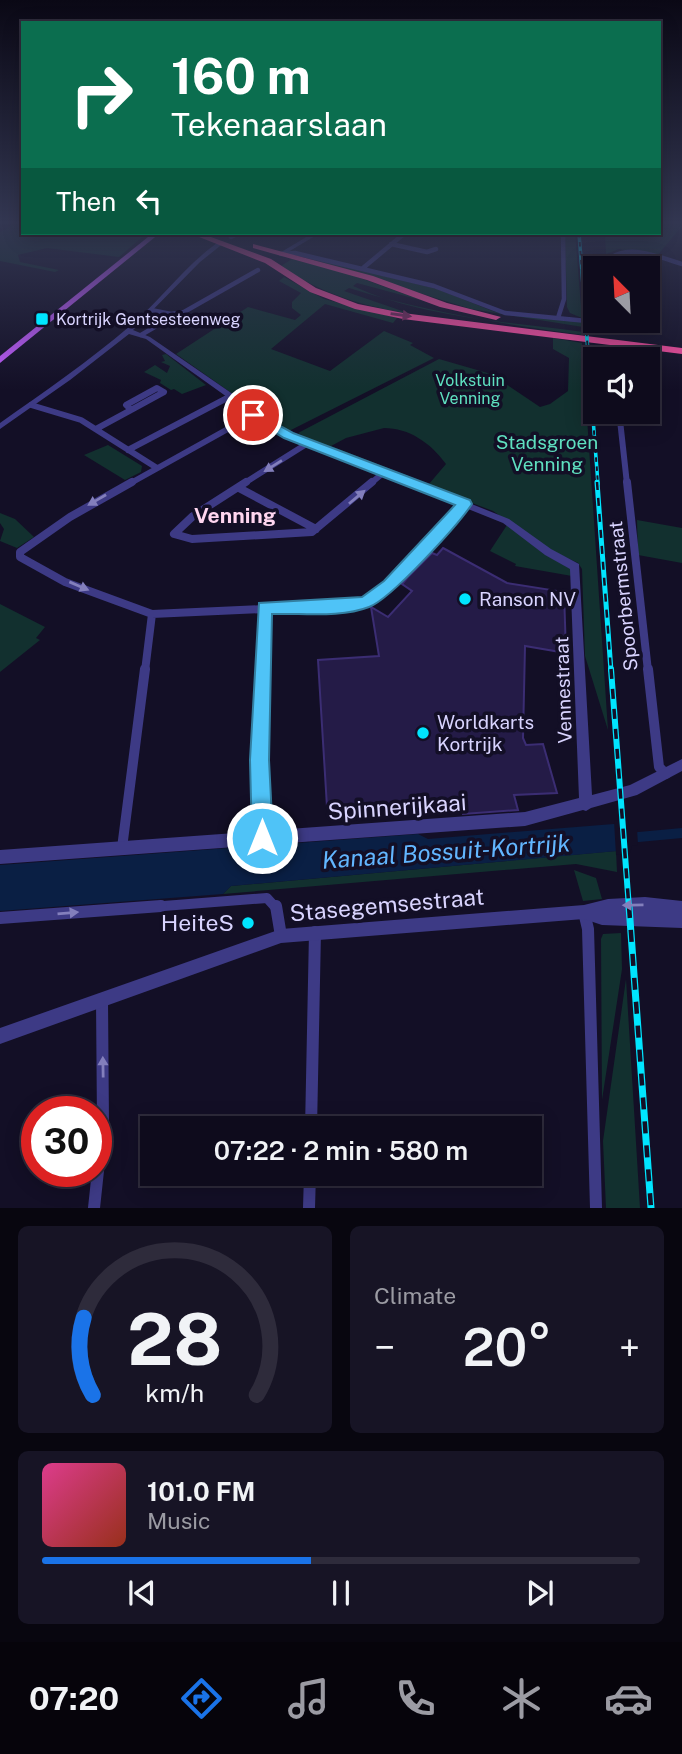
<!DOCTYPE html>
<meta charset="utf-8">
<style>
:root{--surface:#0e0b1c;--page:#171425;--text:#f1f3f6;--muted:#9b9ba3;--line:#2e2b3b;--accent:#1a73e8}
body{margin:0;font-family:"Public Sans",sans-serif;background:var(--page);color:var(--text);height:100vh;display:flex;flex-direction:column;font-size:26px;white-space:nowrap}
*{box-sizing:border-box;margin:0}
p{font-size:23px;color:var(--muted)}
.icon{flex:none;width:38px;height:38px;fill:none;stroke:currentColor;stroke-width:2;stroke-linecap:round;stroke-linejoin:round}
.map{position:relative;height:1208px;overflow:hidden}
.side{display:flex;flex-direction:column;gap:18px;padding:18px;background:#08060f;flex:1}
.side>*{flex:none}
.top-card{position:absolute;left:21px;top:21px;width:640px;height:214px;border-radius:0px;box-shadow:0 4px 18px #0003,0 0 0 2px var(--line);background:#0b6e4f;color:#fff;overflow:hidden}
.needle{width:46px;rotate:336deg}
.buttons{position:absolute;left:583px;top:256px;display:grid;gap:14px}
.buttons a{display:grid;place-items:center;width:77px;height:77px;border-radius:0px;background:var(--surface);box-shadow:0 4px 18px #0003,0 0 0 2px var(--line);font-size:35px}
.speed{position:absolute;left:21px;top:1096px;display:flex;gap:14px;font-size:35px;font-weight:700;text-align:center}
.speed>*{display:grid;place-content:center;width:91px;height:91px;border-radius:50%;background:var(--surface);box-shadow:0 4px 18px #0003,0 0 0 2px var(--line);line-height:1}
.speed .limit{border:10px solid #d22;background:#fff;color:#111}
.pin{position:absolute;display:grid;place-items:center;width:60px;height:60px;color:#fff;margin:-30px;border:4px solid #fff;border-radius:50%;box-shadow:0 2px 7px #0007}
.me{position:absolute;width:77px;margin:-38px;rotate:0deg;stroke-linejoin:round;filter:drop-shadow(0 0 5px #0008)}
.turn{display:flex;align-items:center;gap:24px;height:147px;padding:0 35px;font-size:32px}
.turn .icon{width:91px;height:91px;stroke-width:2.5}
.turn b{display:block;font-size:49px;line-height:60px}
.then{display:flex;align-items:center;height:66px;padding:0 35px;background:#0003;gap:14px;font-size:26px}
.big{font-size:52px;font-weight:600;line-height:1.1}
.side .card{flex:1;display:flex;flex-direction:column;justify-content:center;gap:10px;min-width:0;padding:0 24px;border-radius:10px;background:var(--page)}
.side .dial{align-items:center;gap:0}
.dial svg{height:182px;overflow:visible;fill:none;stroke:var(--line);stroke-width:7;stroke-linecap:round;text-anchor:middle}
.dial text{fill:var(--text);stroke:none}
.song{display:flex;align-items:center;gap:21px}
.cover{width:84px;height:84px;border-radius:10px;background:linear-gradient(135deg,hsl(330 70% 55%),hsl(10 70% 35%))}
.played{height:7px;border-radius:4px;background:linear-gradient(90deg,var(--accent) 45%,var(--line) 45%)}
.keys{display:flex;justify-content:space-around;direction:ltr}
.heat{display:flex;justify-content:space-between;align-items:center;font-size:38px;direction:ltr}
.side .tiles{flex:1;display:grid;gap:18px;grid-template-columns:1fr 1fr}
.card:last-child{grid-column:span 2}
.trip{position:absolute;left:140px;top:1116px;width:402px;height:70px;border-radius:0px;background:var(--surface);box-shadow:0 4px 18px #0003,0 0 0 2px var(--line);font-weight:600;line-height:70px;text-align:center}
.dock{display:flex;height:112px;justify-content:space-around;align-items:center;background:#06040b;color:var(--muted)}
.dock .icon{width:49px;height:49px}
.dock .selected{color:var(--accent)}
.dock b{font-size:32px;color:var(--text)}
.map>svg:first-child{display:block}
.green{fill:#12302f;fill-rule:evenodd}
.water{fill:#0a1f44}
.pier{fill:#130f26}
.building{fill:#241b47;stroke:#3b2d73;stroke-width:2}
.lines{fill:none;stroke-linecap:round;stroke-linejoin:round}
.minor-far4{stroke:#3d3a85;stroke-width:4.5}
.minor-far3{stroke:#3d3a85;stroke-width:6}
.minor-far2{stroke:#3d3a85;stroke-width:8}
.minor-far1{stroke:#3d3a85;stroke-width:10}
.minor{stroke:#3d3a85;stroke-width:12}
.tertiary{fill:#3d3a85;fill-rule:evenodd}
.primary{fill:#c25bff;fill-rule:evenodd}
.motorway{fill:#ff4fa3;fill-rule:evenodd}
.rail-far3-casing{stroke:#00e5ff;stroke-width:3.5}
.rail-far2-casing{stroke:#00e5ff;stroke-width:5}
.rail-far1-casing{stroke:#00e5ff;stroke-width:6}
.rail-casing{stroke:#00e5ff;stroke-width:7}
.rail-far3{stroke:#130f26;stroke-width:2;stroke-dasharray:4.5;stroke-linecap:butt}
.rail-far2{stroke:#130f26;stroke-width:2.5;stroke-dasharray:8;stroke-linecap:butt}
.rail-far1{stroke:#130f26;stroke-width:3.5;stroke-dasharray:10;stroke-linecap:butt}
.rail{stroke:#130f26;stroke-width:4.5;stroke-dasharray:12;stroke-linecap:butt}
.oneway{fill:#7d2c5e}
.oneway2{fill:#837fbc}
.route{fill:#4fc3f7;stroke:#337fa1;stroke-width:2}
.poi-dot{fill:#00e5ff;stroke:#130f26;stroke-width:2.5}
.labels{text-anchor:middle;stroke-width:7;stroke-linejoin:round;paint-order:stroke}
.far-poi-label{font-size:16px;fill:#d9d4ff;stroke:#130f26;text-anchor:start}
.far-park-label{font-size:16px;fill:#5fe0c0;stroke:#130f26}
.park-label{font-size:19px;fill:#5fe0c0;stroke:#130f26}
.street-label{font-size:19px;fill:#d9d4ff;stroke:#130f26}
.poi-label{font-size:19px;fill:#d9d4ff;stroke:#130f26;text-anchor:start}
.neighbourhood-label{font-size:21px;font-weight:bold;fill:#ffd6f0;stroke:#130f26}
.near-street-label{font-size:23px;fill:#d9d4ff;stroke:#130f26}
.near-poi-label{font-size:23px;fill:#d9d4ff;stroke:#130f26;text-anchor:end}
.near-water-label{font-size:24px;font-style:italic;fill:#62b6ff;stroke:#130f26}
</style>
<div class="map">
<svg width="682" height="1208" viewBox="0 0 682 1208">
<rect width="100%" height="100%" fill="#130f26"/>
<path class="green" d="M18 221H23V233H147L119 257 47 248 18 255 20 262 59 270 55 272 0 261V232Z
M660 221H682V226L656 257 619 249 606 254 605 233H660Z
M565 233H575L582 318 570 313 567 307Z
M298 255 437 289 495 312 582 322 583 327 471 309Z
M292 259 349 274 424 301 357 283 353 286C420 317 509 322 583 332V335C503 324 426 312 349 288L344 291 411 314C362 306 322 294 281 266Z
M284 277 324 299 397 318 393 323 325 304 271 349 330 371 384 331 413 343 410 345 434 358 287 432 176 354 248 307 295 320 301 315 292 308V302L301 293 279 281Z
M553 338 582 343 608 730 585 656 582 569 578 563 546 548 493 511 313 442 298 433 439 359 491 374 540 407 550 404 568 391 569 358 553 349ZM384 428C409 428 431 443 446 464L429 484 331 446 346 438Z
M166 354 206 385 182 394 174 389 171 390 160 383 161 380 144 372 155 365 167 373 170 366 161 362 165 361 162 355Z
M108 445 142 466 141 472 125 480 84 455Z
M0 513 15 519 34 537 17 548 0 541 4 529 0 523Z
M637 520 682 528V563L638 555Z
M507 525 544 554 571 569 572 576 515 566 516 564 490 551Z
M0 604 45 627 36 638 40 640 0 672Z
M616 851 617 872 576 864 223 894 231 886Z
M574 870 596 878 602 899 583 901Z
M621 933 622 969 602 1100 601 939 603 934Z
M626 979 640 1208H606L603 1141Z"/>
<path class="water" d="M626 823 628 833 682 828V838L628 843V850L231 886 223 894 0 911V865L418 834 428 839Z"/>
<path class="pier" d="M628 820 630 829H637L638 845 632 846 630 853 616 855 614 821Z"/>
<path class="building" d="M443 548 507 583 564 592 566 653 525 646 523 738 526 745 543 744 557 793 514 795 518 810 463 814 460 799 327 807 318 660 379 656 371 607 388 617 412 591 402 584 408 577 432 553 437 555Z"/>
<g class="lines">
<path class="minor-far4" d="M231 237 238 233
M391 244 427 252 436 249
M281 254 295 253 434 286 505 313 597 322 603 320
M363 268 405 233
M601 268C620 239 655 256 682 264
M151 310 171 314 184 312 258 270
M558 318 564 299 563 233
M141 335 177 314"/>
<path class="minor-far3" d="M612 351 613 359
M157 388 164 392 131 410 126 405Z
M31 405 81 420 157 468
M619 411 627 484
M96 429 131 410
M128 450 229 397
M129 484 253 415
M243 484 308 443
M370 484 383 473"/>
<path class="minor-far2" d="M132 482 70 517 20 552V557L65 582 152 614 353 605C401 586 432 541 465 504
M246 482 193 516 174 534 192 539 312 532 372 482
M627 482 648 671
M239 488 316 529
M145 671 152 614
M262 671 264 608"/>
<path class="minor-far1" d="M262 669 260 760 263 838
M648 669 659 767 666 774
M122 848 145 669
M138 908 267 898 276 908"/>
<path class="minor" d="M276 906 281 936
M584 912 588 929 596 1208
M0 918 161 906
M311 1129 315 932
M94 1208 103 1124 102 1000
M309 1208 310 1174"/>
<path class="tertiary" d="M313 233H320L283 255 278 254Z
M220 241 225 242 200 262 133 330 150 337 282 428 509 519 551 549 579 564 592 795 630 785 682 759V771L637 795 591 808 586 811 583 810 525 826 0 864V850L525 812 579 798 570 569 545 555 503 523 276 432 146 339 129 334 70 380 0 429V423C44 392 89 361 130 326 162 299 185 265 220 241Z
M645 897 682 901V928L602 925 584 919 281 943 0 1044V1028L281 929 584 905 608 899Z"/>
<path class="primary" d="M153 233H160L0 363V356Z"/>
<path class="motorway" d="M189 233H200L271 259 316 288 358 304 403 313 682 348V354L403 319 355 309 310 292 265 263Z
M253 244 373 276 447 303 501 317 496 320 440 307 367 280 253 248Z"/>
<defs>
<path id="rail-far3" d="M579 233 598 484"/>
<path id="rail-far2" d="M597 482 611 671"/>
<path id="rail-far1" d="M611 669 629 908"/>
<path id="rail" d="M629 906 651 1208"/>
</defs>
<use href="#rail-far3" class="rail-far3-casing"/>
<use href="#rail-far2" class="rail-far2-casing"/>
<use href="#rail-far1" class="rail-far1-casing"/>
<use href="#rail" class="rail-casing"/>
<use href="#rail-far3" class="rail-far3"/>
<use href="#rail-far2" class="rail-far2"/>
<use href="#rail-far1" class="rail-far1"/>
<use href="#rail" class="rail"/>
</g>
<defs><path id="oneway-solid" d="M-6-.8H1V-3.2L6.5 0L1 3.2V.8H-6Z" transform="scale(1.75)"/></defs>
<use class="oneway" href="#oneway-solid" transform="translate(401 315) rotate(8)"/>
<g class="oneway2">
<use href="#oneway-solid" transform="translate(273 466) rotate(148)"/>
<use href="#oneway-solid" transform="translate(357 497) rotate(-40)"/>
<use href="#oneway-solid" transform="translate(97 500) rotate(150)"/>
<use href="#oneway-solid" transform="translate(79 586) rotate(23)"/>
<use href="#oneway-solid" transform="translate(633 905) rotate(179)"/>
<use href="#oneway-solid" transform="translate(68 913) rotate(-5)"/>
<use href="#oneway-solid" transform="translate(103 1067) rotate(-91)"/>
</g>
<linearGradient id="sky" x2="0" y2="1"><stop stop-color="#0a0815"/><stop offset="0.57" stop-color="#333752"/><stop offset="1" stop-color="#333752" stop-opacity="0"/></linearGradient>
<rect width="682" height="390" fill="url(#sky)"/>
<path class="route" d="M253 411 293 433 470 500 472 504C458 525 391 599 369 607 341 618 303 613 272 614L269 760 273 838 270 845 262 848 255 845 252 838 250 760 259 603 362 597 384 581 455 505 284 438 249 417V412Z"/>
<g class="poi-dot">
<rect x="35" y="312" width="14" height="14" rx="3.5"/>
<circle cx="465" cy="599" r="7"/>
<circle cx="423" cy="733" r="7"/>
<circle cx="248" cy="923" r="7"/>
</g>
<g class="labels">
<g class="far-poi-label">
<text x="56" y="325">Kortrijk Gentsesteenweg</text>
</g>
<g class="far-park-label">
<text x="470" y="386">Volkstuin<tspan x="470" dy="18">Venning</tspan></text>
</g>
<g class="park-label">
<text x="547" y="449">Stadsgroen<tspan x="547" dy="22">Venning</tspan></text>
</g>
<g class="street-label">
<text transform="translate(623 596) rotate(-96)" y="7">Spoorbermstraat</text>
<text transform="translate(563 690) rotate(-92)" y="7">Vennestraat</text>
</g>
<g class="poi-label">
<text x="479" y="606">Ranson NV</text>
<text x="437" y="729">Worldkarts<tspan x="437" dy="22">Kortrijk</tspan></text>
</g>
<g class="neighbourhood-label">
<text x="235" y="523">Venning</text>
</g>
<g class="near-street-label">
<text transform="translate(397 807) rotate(-4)" y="8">Spinnerijkaai</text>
<text transform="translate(387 905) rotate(-5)" y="8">Stasegemsestraat</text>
</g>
<g class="near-poi-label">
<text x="234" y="931">HeiteS</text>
</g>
<g class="near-water-label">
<text transform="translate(446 852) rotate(-4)" y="8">Kanaal Bossuit-Kortrijk</text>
</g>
</g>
</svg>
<div class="buttons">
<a><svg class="needle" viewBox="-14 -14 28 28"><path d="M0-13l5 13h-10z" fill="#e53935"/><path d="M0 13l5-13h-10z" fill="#9b9ba3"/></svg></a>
<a><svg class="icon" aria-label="sound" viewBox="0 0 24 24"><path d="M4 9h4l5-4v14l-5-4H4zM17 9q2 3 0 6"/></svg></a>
</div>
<div class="speed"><div class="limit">30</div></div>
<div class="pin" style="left:253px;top:415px;background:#d93025"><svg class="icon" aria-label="arrive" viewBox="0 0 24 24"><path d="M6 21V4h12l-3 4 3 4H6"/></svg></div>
<svg class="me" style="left:262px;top:838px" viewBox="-20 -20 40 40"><circle r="17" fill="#4fc3f7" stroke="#fff" stroke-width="3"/><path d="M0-11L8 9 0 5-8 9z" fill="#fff"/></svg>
<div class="trip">07:22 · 2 min · 580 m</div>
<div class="top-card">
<div class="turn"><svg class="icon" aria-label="right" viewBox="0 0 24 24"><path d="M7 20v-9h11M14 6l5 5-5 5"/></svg><div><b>160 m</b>Tekenaarslaan</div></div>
<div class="then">Then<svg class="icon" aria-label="left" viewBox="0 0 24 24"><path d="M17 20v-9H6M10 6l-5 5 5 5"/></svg></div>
</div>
</div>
<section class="side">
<div class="tiles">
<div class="card dial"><svg viewBox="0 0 100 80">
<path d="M14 69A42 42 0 1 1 86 69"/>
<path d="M14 69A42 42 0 0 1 10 35" stroke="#1a73e8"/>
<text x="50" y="56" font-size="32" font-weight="700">28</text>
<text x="50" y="72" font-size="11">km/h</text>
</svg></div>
<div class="card"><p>Climate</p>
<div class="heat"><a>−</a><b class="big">20°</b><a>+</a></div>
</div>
<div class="card">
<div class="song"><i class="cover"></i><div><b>101.0 FM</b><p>Music</p></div></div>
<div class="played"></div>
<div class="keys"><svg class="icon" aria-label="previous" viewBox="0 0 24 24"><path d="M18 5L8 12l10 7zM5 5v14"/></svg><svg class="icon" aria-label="pause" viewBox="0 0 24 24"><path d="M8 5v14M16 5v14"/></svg><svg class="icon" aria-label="next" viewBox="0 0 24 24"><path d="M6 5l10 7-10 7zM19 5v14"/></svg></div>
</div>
</div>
</section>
<nav class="dock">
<b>07:20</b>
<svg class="icon selected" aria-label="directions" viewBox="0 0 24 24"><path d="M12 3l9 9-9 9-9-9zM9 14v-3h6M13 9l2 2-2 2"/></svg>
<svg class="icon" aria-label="music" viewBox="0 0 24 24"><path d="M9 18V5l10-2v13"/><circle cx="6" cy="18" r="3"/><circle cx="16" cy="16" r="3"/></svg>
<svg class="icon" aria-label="phone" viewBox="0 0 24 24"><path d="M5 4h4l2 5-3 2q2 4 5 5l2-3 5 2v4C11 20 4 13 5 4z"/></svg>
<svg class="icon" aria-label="climate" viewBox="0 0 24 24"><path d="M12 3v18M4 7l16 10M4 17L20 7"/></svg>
<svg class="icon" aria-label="car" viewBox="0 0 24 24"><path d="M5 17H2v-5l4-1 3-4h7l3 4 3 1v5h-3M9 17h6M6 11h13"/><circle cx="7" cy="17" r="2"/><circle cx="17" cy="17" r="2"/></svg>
</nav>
